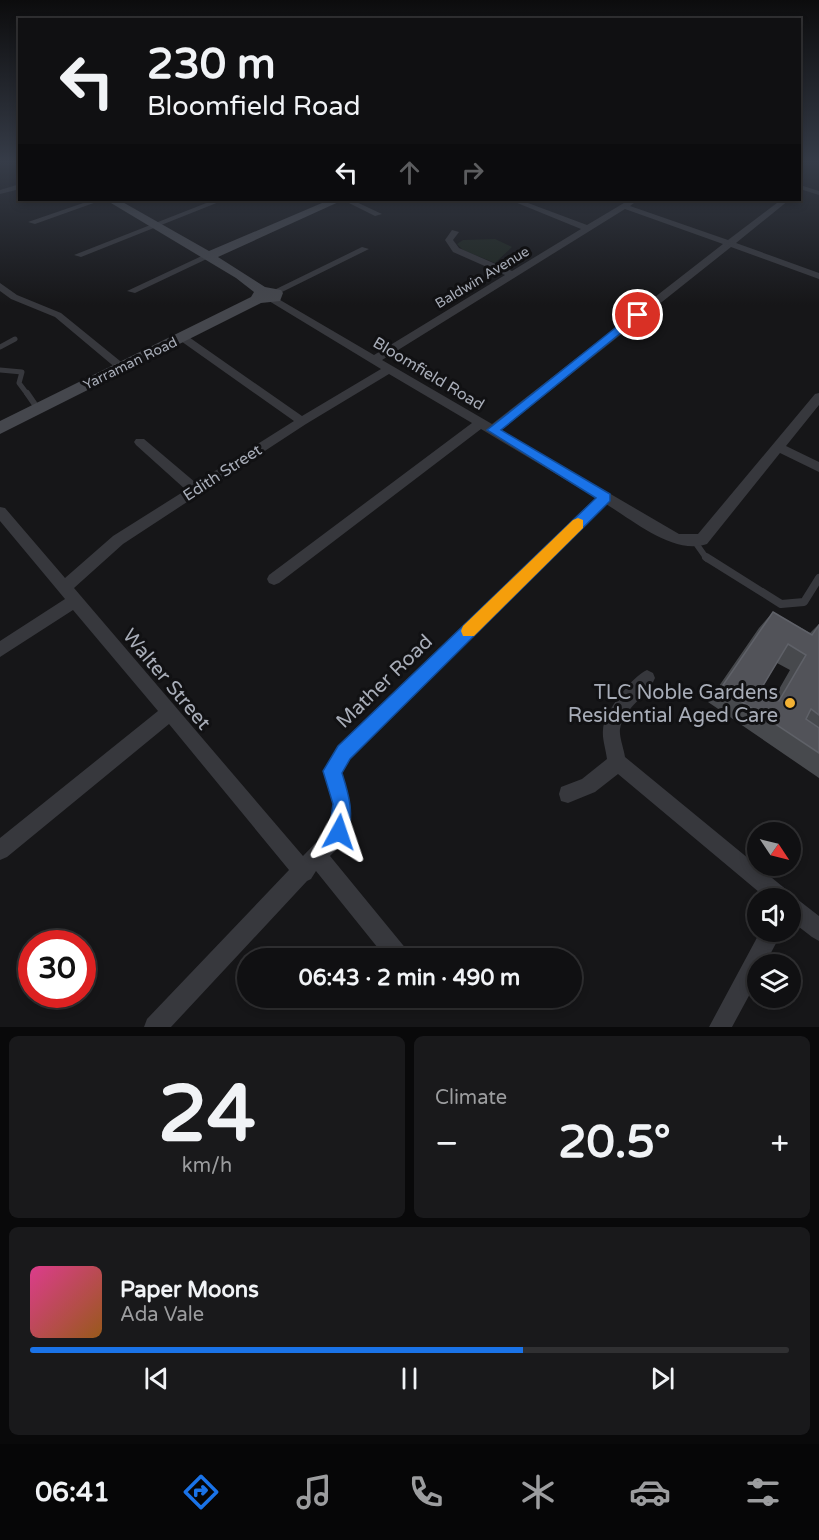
<!DOCTYPE html>
<meta charset="utf-8">
<style>
:root{--surface:#101012;--page:#19191b;--text:#f1f3f6;--muted:#9c9d9f;--line:#303032;--accent:#1a73e8}
body{margin:0;font-family:"Varela Round",sans-serif;background:var(--page);color:var(--text);height:100vh;display:flex;flex-direction:column;font-size:22px;white-space:nowrap}
*{box-sizing:border-box;margin:0}
p{font-size:20px;color:var(--muted)}
.icon{flex:none;width:33px;height:33px;fill:none;stroke:currentColor;stroke-width:2;stroke-linecap:round;stroke-linejoin:round}
.map{position:relative;height:1027px;overflow:hidden}
.sheet{display:flex;flex-direction:column;gap:9px;padding:9px;background:#09090a;flex:1}
.sheet>*{flex:none}
.guide{position:absolute;left:18px;top:18px;width:783px;height:183px;border-radius:0px;box-shadow:0 3px 9px #0003,0 0 0 2px var(--line);background:#101012;color:var(--text);overflow:hidden}
.needle{width:39px;rotate:125deg}
.tools{position:absolute;left:747px;top:822px;display:grid;gap:12px}
.tools a{display:grid;place-items:center;width:54px;height:54px;border-radius:50%;background:var(--surface);box-shadow:0 3px 9px #0003,0 0 0 2px var(--line);font-size:30px}
.speed{position:absolute;left:18px;top:930px;display:flex;gap:12px;font-size:30px;font-weight:700;text-align:center}
.speed>*{display:grid;place-content:center;width:78px;height:78px;border-radius:50%;background:var(--surface);box-shadow:0 3px 9px #0003,0 0 0 2px var(--line);line-height:1}
.speed .limit{border:9px solid #d22;background:#fff;color:#111}
.pin{position:absolute;display:grid;place-items:center;width:51px;height:51px;color:#fff;margin:-26px;border:3px solid #fff;border-radius:50%;box-shadow:0 2px 6px #0007}
.me{position:absolute;width:66px;margin:-33px;rotate:5deg;stroke-linejoin:round;filter:drop-shadow(0 0 4px #0008)}
.turn{display:flex;align-items:center;gap:21px;height:126px;padding:0 30px;font-size:27px}
.turn .icon{width:78px;height:78px;stroke-width:2.5}
.turn b{display:block;font-size:42px;line-height:51px}
.lanes{display:flex;align-items:center;height:57px;padding:0 30px;background:#0003;justify-content:center;gap:30px;direction:ltr}
.lanes .off{opacity:.35}
.big{font-size:45px;font-weight:700;line-height:1.1}
.sheet .tile{flex:1;display:flex;flex-direction:column;justify-content:center;gap:9px;min-width:0;padding:0 21px;border-radius:9px;background:var(--page)}
.sheet .dial{align-items:center;gap:0}
.dial b{font-size:78px;line-height:1}
.song{display:flex;align-items:center;gap:18px}
.cover{width:72px;height:72px;border-radius:9px;background:linear-gradient(135deg,hsl(330 70% 55%),hsl(30 70% 35%))}
.played{height:6px;border-radius:3px;background:linear-gradient(90deg,var(--accent) 65%,var(--line) 65%)}
.keys{display:flex;justify-content:space-around;direction:ltr}
.heat{display:flex;justify-content:space-between;align-items:center;font-size:33px;direction:ltr}
.sheet .tiles{flex:1;display:grid;gap:9px;grid-template-columns:1fr 1fr}
.tile:last-child{grid-column:span 2}
.trip{position:absolute;left:237px;top:948px;width:345px;height:60px;border-radius:30px;background:var(--surface);box-shadow:0 3px 9px #0003,0 0 0 2px var(--line);font-weight:700;line-height:60px;text-align:center}
.tabs{display:flex;height:96px;justify-content:space-around;align-items:center;background:#060607;color:var(--muted)}
.tabs .icon{width:42px;height:42px}
.tabs .selected{color:var(--accent)}
.tabs b{font-size:27px;color:var(--text)}
.map>svg:first-child{display:block}
.green{fill:#1e261f}
.lines{fill:none;stroke-linecap:round;stroke-linejoin:round}
.lane-far2{stroke:#37383d;stroke-width:5}
.lane-far1{stroke:#37383d;stroke-width:6}
.lane{stroke:#37383d;stroke-width:8}
.street{fill:#37383d;fill-rule:evenodd}
.secondary{fill:#45474d;fill-rule:evenodd}
.wall{fill:#47494d;fill-rule:evenodd}
.building{fill:#525359;stroke:#5f6168;stroke-width:1.5;fill-rule:evenodd}
.route{fill:#1a73e8;stroke:#114b97;stroke-width:1.5}
.slow{fill:#f59e0b}
.poi-dot{fill:#f2b134;stroke:#111113;stroke-width:2}
.labels{text-anchor:middle;stroke-width:6;stroke-linejoin:round;paint-order:stroke}
.far-street-label{font-size:14px;fill:#a8adb8;stroke:#111113}
.street-label{font-size:16px;fill:#a8adb8;stroke:#111113}
.near-street-label{font-size:20px;fill:#a8adb8;stroke:#111113}
.near-poi-label{font-size:20px;fill:#a8adb8;stroke:#111113;text-anchor:end}
</style>
<div class="map">
<svg width="819" height="1027" viewBox="0 0 819 1027">
<rect width="100%" height="100%" fill="#161618"/>
<path class="green" d="M495 239 512 247 495 263 463 250 457 244 463 240Z"/>
<g class="lines">
<path class="lane-far2" d="M0 347 15 339
M0 370 22 372 19 383 28 395"/>
<path class="lane-far1" d="M27 393 38 409
M695 542 707 559"/>
<path class="lane" d="M706 557 781 604 804 602 819 578"/>
<path class="street" d="M20 184V189L0 194V190Z
M800 185 819 191V195L800 189Z
M92 200H102L35 224 28 222Z
M214 200H224L81 257 74 255Z
M343 200H352L382 214 375 216Z
M510 200H520L587 225 629 200H638L630 206 728 240 781 200H789L736 243 819 273V279L731 247 501 430 679 534H698L815 394 819 393V405L786 446 819 462V472L780 453 707 544C673 555 634 521 606 504L350 758 341 773C347 792 358 820 346 838 342 845 335 851 330 856L407 950 410 958H386L316 871 311 879 307 881 171 1027H144L147 1019 289 870 169 724 7 857 0 860V838L158 711 73 610 0 657V641L65 599 0 521V507L5 508 65 578 113 536 186 490 136 445 134 442 136 439H144L196 483 294 421 178 339V335H186L302 416 381 369 269 301V297H275L374 355 505 275 453 252 445 240 452 230 459 232 453 240 459 248 512 271 581 229ZM625 209 723 244 492 424 382 360ZM389 374 472 423 269 575 267 579 269 583 274 585 279 583 481 429 596 498 338 746 323 772 333 804 330 828 303 856 74 588 123 544 306 424Z
M362 247 369 249 278 294 270 292Z
M206 254 213 256 135 293 127 291Z
M0 283 17 295 61 313 125 365V369H117L55 317 11 299 0 291Z
M647 670 653 673 655 678C647 697 624 707 620 729 619 737 624 749 625 757L788 891 790 896 797 899 819 916V941L812 937 790 920V898H766L618 774 595 792 568 803 561 801 559 794 561 787 582 779 607 759C606 750 602 739 603 730 603 714 632 676 647 670Z
M760 932H782L765 964H758V979L732 1027H709Z"/>
<path class="secondary" d="M106 200H119L209 251 329 200H343L218 257 265 287 281 290 283 293 280 301 261 303 0 434V421L251 297 254 292 236 278Z"/>
</g>
<path class="wall" d="M773 612 810 633 819 624V778L708 702 759 628ZM777 663 790 670 774 698 761 689Z"/>
<path class="building" d="M773 612 812 635 819 625V715L811 709 806 719 819 728V753L721 688ZM788 644 806 655 779 701 761 689Z"/>
<linearGradient id="sky" x2="0" y2="1"><stop stop-color="#0c0c0d"/><stop offset="0.53" stop-color="#363c48"/><stop offset="1" stop-color="#363c48" stop-opacity="0"/></linearGradient>
<rect width="819" height="305" fill="url(#sky)"/>
<path class="route" d="M634 313 643 315 501 430 610 494V501L350 759 342 773C349 795 355 815 346 838L339 841 332 838 329 832 333 804 323 771 338 746 596 498 487 430Z"/>
<path class="slow" d="M578 518 583 520V528L474 636H463L461 631 463 626 573 520Z"/>
<circle class="poi-dot" cx="790" cy="703" r="6"/>
<g class="labels">
<g class="far-street-label">
<text transform="translate(482 277) rotate(-31)" y="5">Baldwin Avenue</text>
<text transform="translate(130 363) rotate(-26)" y="5">Yarraman Road</text>
</g>
<g class="street-label">
<text transform="translate(429 373) rotate(31)" y="6">Bloomfield Road</text>
<text transform="translate(222 472) rotate(-33)" y="6">Edith Street</text>
</g>
<g class="near-street-label">
<text transform="translate(167 679) rotate(50)" y="7">Walter Street</text>
<text transform="translate(384 681) rotate(-44)" y="7">Mather Road</text>
</g>
<g class="near-poi-label">
<text x="778" y="699">TLC Noble Gardens<tspan x="778" dy="23">Residential Aged Care</tspan></text>
</g>
</g>
</svg>
<div class="tools">
<a><svg class="needle" viewBox="-14 -14 28 28"><path d="M0-13l5 13h-10z" fill="#e53935"/><path d="M0 13l5-13h-10z" fill="#9c9d9f"/></svg></a>
<a><svg class="icon" aria-label="sound" viewBox="0 0 24 24"><path d="M4 9h4l5-4v14l-5-4H4zM17 9q2 3 0 6"/></svg></a>
<a><svg class="icon" aria-label="layers" viewBox="0 0 24 24"><path d="M12 4l9 5-9 5-9-5zM3 14l9 5 9-5"/></svg></a>
</div>
<div class="speed"><div class="limit">30</div></div>
<div class="pin" style="left:638px;top:315px;background:#d93025"><svg class="icon" aria-label="arrive" viewBox="0 0 24 24"><path d="M6 21V4h12l-3 4 3 4H6"/></svg></div>
<svg class="me" style="left:339px;top:832px" viewBox="-20 -20 40 40"><path d="M0-17L14 15 0 8-14 15z" fill="#1a73e8" stroke="#fff" stroke-width="4"/></svg>
<div class="trip">06:43 · 2 min · 490 m</div>
<div class="guide">
<div class="turn"><svg class="icon" aria-label="left" viewBox="0 0 24 24"><path d="M17 20v-9H6M10 6l-5 5 5 5"/></svg><div><b>230 m</b>Bloomfield Road</div></div>
<div class="lanes"><svg class="icon" aria-label="left" viewBox="0 0 24 24"><path d="M17 20v-9H6M10 6l-5 5 5 5"/></svg><svg class="icon off" aria-label="ahead" viewBox="0 0 24 24"><path d="M12 20V5M6 11l6-6 6 6"/></svg><svg class="icon off" aria-label="right" viewBox="0 0 24 24"><path d="M7 20v-9h11M14 6l5 5-5 5"/></svg></div>
</div>
</div>
<section class="sheet">
<div class="tiles">
<div class="tile dial"><b>24</b><p>km/h</p></div>
<div class="tile"><p>Climate</p>
<div class="heat"><a>−</a><b class="big">20.5°</b><a>+</a></div>
</div>
<div class="tile">
<div class="song"><i class="cover"></i><div><b>Paper Moons</b><p>Ada Vale</p></div></div>
<div class="played"></div>
<div class="keys"><svg class="icon" aria-label="previous" viewBox="0 0 24 24"><path d="M18 5L8 12l10 7zM5 5v14"/></svg><svg class="icon" aria-label="pause" viewBox="0 0 24 24"><path d="M8 5v14M16 5v14"/></svg><svg class="icon" aria-label="next" viewBox="0 0 24 24"><path d="M6 5l10 7-10 7zM19 5v14"/></svg></div>
</div>
</div>
</section>
<nav class="tabs">
<b>06:41</b>
<svg class="icon selected" aria-label="directions" viewBox="0 0 24 24"><path d="M12 3l9 9-9 9-9-9zM9 14v-3h6M13 9l2 2-2 2"/></svg>
<svg class="icon" aria-label="music" viewBox="0 0 24 24"><path d="M9 18V5l10-2v13"/><circle cx="6" cy="18" r="3"/><circle cx="16" cy="16" r="3"/></svg>
<svg class="icon" aria-label="phone" viewBox="0 0 24 24"><path d="M5 4h4l2 5-3 2q2 4 5 5l2-3 5 2v4C11 20 4 13 5 4z"/></svg>
<svg class="icon" aria-label="climate" viewBox="0 0 24 24"><path d="M12 3v18M4 7l16 10M4 17L20 7"/></svg>
<svg class="icon" aria-label="car" viewBox="0 0 24 24"><path d="M5 17H2v-5l4-1 3-4h7l3 4 3 1v5h-3M9 17h6M6 11h13"/><circle cx="7" cy="17" r="2"/><circle cx="17" cy="17" r="2"/></svg>
<svg class="icon" aria-label="filters" viewBox="0 0 24 24"><path d="M4 7h16M4 17h16"/><circle cx="9" cy="7" r="2"/><circle cx="15" cy="17" r="2"/></svg>
</nav>
